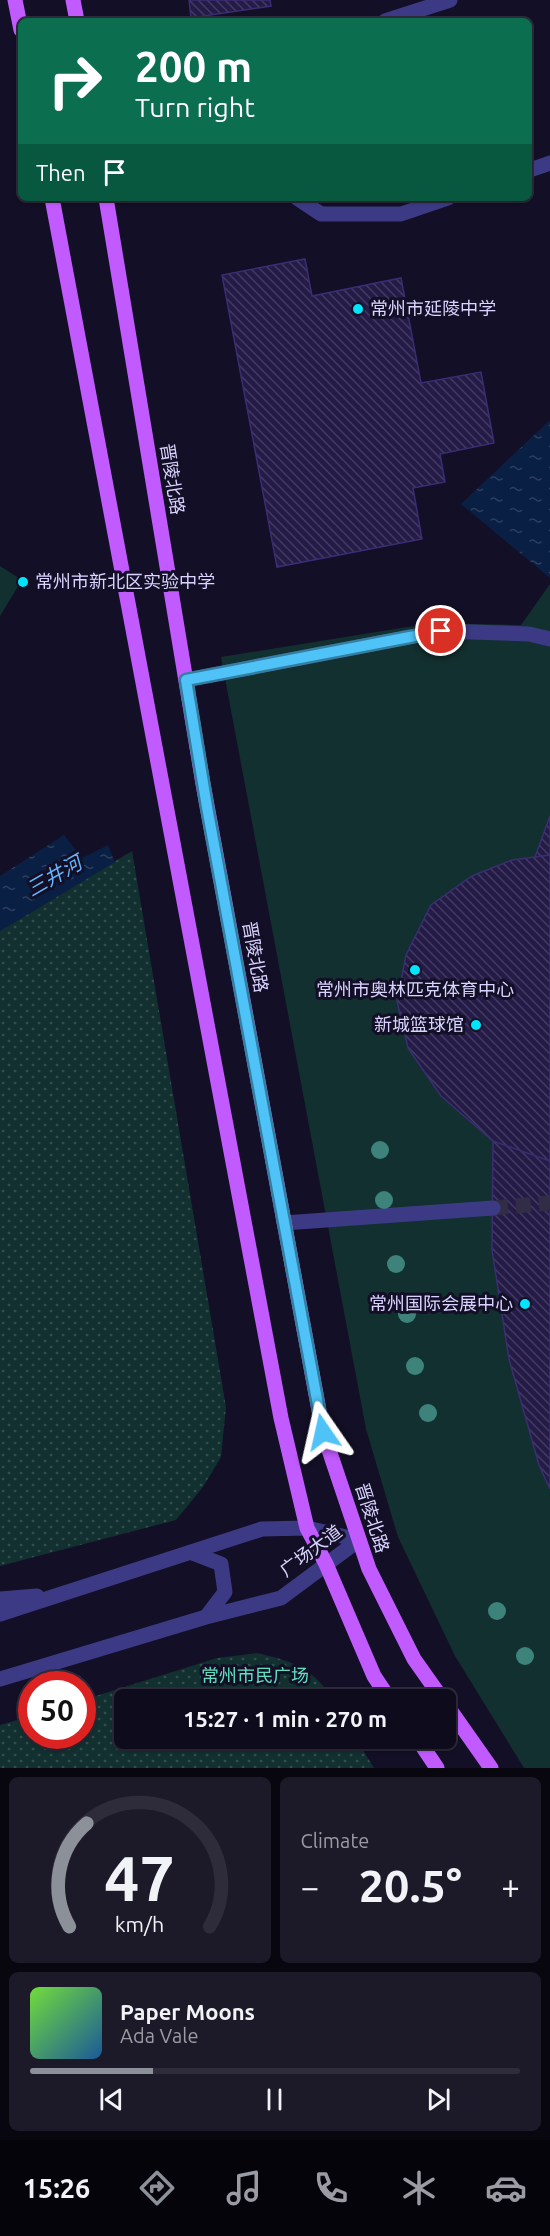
<!DOCTYPE html>
<meta charset="utf-8">
<style>
:root{--surface:#0e0b1c;--page:#1c1929;--text:#f1f3f6;--muted:#9b9ba3;--line:#2e2b3b;--accent:#8c9099}
body{margin:0;font-family:Ubuntu,"Noto Sans SC",sans-serif;background:var(--page);color:var(--text);height:100vh;display:flex;flex-direction:column;font-size:22px;white-space:nowrap}
*{box-sizing:border-box;margin:0}
p{font-size:20px;color:var(--muted)}
.icon{flex:none;width:33px;height:33px;fill:none;stroke:currentColor;stroke-width:2;stroke-linecap:round;stroke-linejoin:round}
.map{position:relative;height:1768px;overflow:hidden}
.panel{display:flex;flex-direction:column;gap:9px;padding:9px;background:#08060f;flex:1}
.panel>*{flex:none}
.guide{position:absolute;left:18px;top:18px;width:514px;height:183px;border-radius:9px;box-shadow:0 2px 4px #0004,0 0 0 2px var(--line);background:#0b6e4f;color:#fff;overflow:hidden}
.speed{position:absolute;left:18px;top:1671px;display:flex;gap:12px;font-size:30px;font-weight:700;text-align:center}
.speed>*{display:grid;place-content:center;width:78px;height:78px;border-radius:50%;background:var(--surface);box-shadow:0 2px 4px #0004,0 0 0 2px var(--line);line-height:1}
.speed .limit{border:9px solid #d22;background:#fff;color:#111}
.pin{position:absolute;display:grid;place-items:center;width:51px;height:51px;color:#fff;margin:-26px;border:3px solid #fff;border-radius:50%;box-shadow:0 2px 6px #0007}
.me{position:absolute;width:66px;margin:-33px;rotate:349deg;stroke-linejoin:round;filter:drop-shadow(0 0 4px #0008)}
.turn{display:flex;align-items:center;gap:21px;height:126px;padding:0 18px;font-size:27px}
.turn .icon{width:78px;height:78px;stroke-width:2.5}
.turn b{display:block;font-size:42px;line-height:51px}
.then{display:flex;align-items:center;height:57px;padding:0 18px;background:#0003;gap:12px;font-size:22px}
.big{font-size:45px;font-weight:600;line-height:1.1}
.panel .widget{flex:1;display:flex;flex-direction:column;justify-content:center;gap:9px;min-width:0;padding:0 21px;border-radius:9px;background:var(--page)}
.panel .dial{align-items:center;gap:0}
.dial svg{height:156px;overflow:visible;fill:none;stroke:var(--line);stroke-width:7;stroke-linecap:round;text-anchor:middle}
.dial text{fill:var(--text);stroke:none}
.song{display:flex;align-items:center;gap:18px}
.cover{width:72px;height:72px;border-radius:9px;background:linear-gradient(135deg,hsl(100 70% 55%),hsl(210 70% 35%))}
.played{height:6px;border-radius:3px;background:linear-gradient(90deg,var(--accent) 25%,var(--line) 25%)}
.keys{display:flex;justify-content:space-around;direction:ltr}
.heat{display:flex;justify-content:space-between;align-items:center;font-size:33px;direction:ltr}
.panel .tiles{flex:1;display:grid;gap:9px;grid-template-columns:1fr 1fr}
.widget:last-child{grid-column:span 2}
.trip{position:absolute;left:114px;top:1689px;width:342px;height:60px;border-radius:9px;background:var(--surface);box-shadow:0 2px 4px #0004,0 0 0 2px var(--line);font-weight:600;line-height:60px;text-align:center}
.dock{display:flex;height:96px;justify-content:space-around;align-items:center;background:#06040b;color:var(--muted)}
.dock .icon{width:42px;height:42px}
.dock .selected{color:var(--accent)}
.dock b{font-size:27px;color:var(--text)}
.map>svg:first-child{display:block}
.park{fill:url(#park-dots)}
.pitch{fill:#12302f}
.water{fill:url(#water-ripples)}
.building{fill:url(#building-back-hatch);stroke:#3b2d73;stroke-width:1.5}
.lines{fill:none;stroke-linecap:round;stroke-linejoin:round}
.minor-tunnel{stroke:#312d47;stroke-width:15;stroke-dasharray:15 8;stroke-linecap:butt}
.minor{stroke:#3d3a85;stroke-width:15}
.major{stroke:#c25bff;stroke-width:15}
.tree{fill:#3d827b}
.route-casing{stroke:#337fa1;stroke-width:15}
.route{stroke:#4fc3f7;stroke-width:10}
.poi-dot{fill:#00e5ff;stroke:#130f26;stroke-width:2}
.labels{text-anchor:middle;stroke-width:6;stroke-linejoin:round;paint-order:stroke}
.poi-label{font-size:18px;fill:#d9d4ff;stroke:#130f26;text-anchor:start}
.street-label{font-size:18px;fill:#d9d4ff;stroke:#130f26}
.park-label{font-size:18px;fill:#5fe0c0;stroke:#130f26}
.water-label{font-size:20px;font-style:italic;fill:#62b6ff;stroke:#130f26}
</style>
<div class="map">
<svg width="550" height="1768" viewBox="0 0 550 1768">
<defs>
<pattern id="park-dots" width="8" height="8" patternUnits="userSpaceOnUse" patternTransform="scale(1.5)"><rect width="8" height="8" fill="#12302f"/><path d="M2 2h.1M6 6h.1" fill="none" stroke="#344d4e" stroke-width="1.8" stroke-linecap="round"/></pattern>
<pattern id="water-ripples" width="26" height="14" patternUnits="userSpaceOnUse" patternTransform="scale(1.5)"><rect width="26" height="14" fill="#0a1f44"/><path d="M2 4q2-2 4 0t4 0M15 11q2-2 4 0t4 0" fill="none" stroke="#2d3f60"/></pattern>
<pattern id="building-back-hatch" width="6" height="6" patternUnits="userSpaceOnUse" patternTransform="scale(1.5)"><rect width="6" height="6" fill="#241b47"/><path d="M-1 5l2 2M0 0l6 6M5-1l2 2" fill="none" stroke="#433b63"/></pattern>
</defs>
<rect width="100%" height="100%" fill="#130f26"/>
<path class="park" d="M132 851 226 1407 221 1457 203 1487 176 1520 0 1566V931Z
M257 1653C295 1662 310 1667 334 1699L124 1700V1738L356 1739 374 1768H0V1725L31 1716 32 1736H82L83 1700 217 1658Z"/>
<path class="pitch" d="M0 566 22 580 0 616Z
M550 584V1768H524L455 1656 398 1537 366 1429 221 657 432 623 521 625Z"/>
<path class="water" d="M550 420V578L461 504Z
M64 835 82 858 108 845 115 862 0 931V876Z"/>
<path class="building" d="M189 0H270L271 6 191 18Z
M305 259 312 296 401 278 421 383 481 372 494 443 440 454 445 482 413 488 422 539 277 567 222 275Z
M550 816V855L535 857Z
M550 855V1161L493 1141 441 1096 408 1048 397 1001 406 955 431 905 472 876 512 860Z
M493 1141 550 1161V1489L539 1465 509 1359 492 1250Z"/>
<g class="lines">
<path class="minor-tunnel" d="M493 1208 550 1203"/>
<path class="minor" d="M385 21 450 0
M530 170 550 163
M297 198 321 214H401L448 198
M186 680 441 631 529 634 550 639
M284 1223 493 1208
M190 1552 221 1564 225 1592 206 1617
M0 1599 37 1596
M0 1614 262 1529 307 1528 359 1540
M0 1679 206 1617 281 1598 359 1540"/>
<path class="major" d="M15 0 21 30
M73 0 77 21
M52 198 281 1418 307 1528 326 1564 374 1676 390 1700
M106 198 203 784 323 1432 369 1569 414 1659 443 1700
M446 1704 491 1768
M417 1738 437 1768"/>
</g>
<g class="tree">
<circle cx="380" cy="1150" r="9"/>
<circle cx="384" cy="1200" r="9"/>
<circle cx="396" cy="1264" r="9"/>
<circle cx="407" cy="1314" r="9"/>
<circle cx="415" cy="1366" r="9"/>
<circle cx="428" cy="1413" r="9"/>
<circle cx="497" cy="1611" r="9"/>
<circle cx="525" cy="1656" r="9"/>
</g>
<g class="lines">
<defs>
<path id="route" d="M323 1432 207 807 186 680 441 631"/>
</defs>
<use href="#route" class="route-casing"/>
<use href="#route" class="route"/>
</g>
<g class="poi-dot">
<circle cx="358" cy="309" r="6"/>
<circle cx="23" cy="582" r="6"/>
<circle cx="415" cy="970" r="6"/>
<circle cx="476" cy="1025" r="6"/>
<circle cx="525" cy="1304" r="6"/>
</g>
<g class="labels">
<g class="poi-label">
<text x="370" y="315">常州市延陵中学</text>
<text x="35" y="588">常州市新北区实验中学</text>
<text x="415" y="996" text-anchor="middle">常州市奥林匹克体育中心</text>
<text x="464" y="1031" text-anchor="end">新城篮球馆</text>
<text x="513" y="1310" text-anchor="end">常州国际会展中心</text>
</g>
<g class="street-label">
<text transform="translate(172 479) rotate(81)" y="6">晋陵北路</text>
<text transform="translate(255 957) rotate(80)" y="6">晋陵北路</text>
<text transform="translate(372 1518) rotate(72)" y="6">晋陵北路</text>
<text transform="translate(311 1551) rotate(-37)" y="6">广场大道</text>
</g>
<g class="park-label">
<text x="255" y="1682">常州市民广场</text>
</g>
<g class="water-label">
<text transform="translate(54 876) rotate(-30)" y="7">三井河</text>
</g>
</g>
</svg>
<div class="speed"><div class="limit">50</div></div>
<div class="pin" style="left:441px;top:631px;background:#d93025"><svg class="icon" aria-label="arrive" viewBox="0 0 24 24"><path d="M6 21V4h12l-3 4 3 4H6"/></svg></div>
<svg class="me" style="left:323px;top:1432px" viewBox="-20 -20 40 40"><path d="M0-17L14 15 0 8-14 15z" fill="#4fc3f7" stroke="#fff" stroke-width="4"/></svg>
<div class="trip">15:27 · 1 min · 270 m</div>
<div class="guide">
<div class="turn"><svg class="icon" aria-label="right" viewBox="0 0 24 24"><path d="M7 20v-9h11M14 6l5 5-5 5"/></svg><div><b>200 m</b>Turn right</div></div>
<div class="then">Then<svg class="icon" aria-label="arrive" viewBox="0 0 24 24"><path d="M6 21V4h12l-3 4 3 4H6"/></svg></div>
</div>
</div>
<section class="panel">
<div class="tiles">
<div class="widget dial"><svg viewBox="0 0 100 80">
<path d="M14 69A42 42 0 1 1 86 69"/>
<path d="M14 69A42 42 0 0 1 23 16" stroke="#8c9099"/>
<text x="50" y="56" font-size="32" font-weight="700">47</text>
<text x="50" y="72" font-size="11">km/h</text>
</svg></div>
<div class="widget"><p>Climate</p>
<div class="heat"><a>−</a><b class="big">20.5°</b><a>+</a></div>
</div>
<div class="widget">
<div class="song"><i class="cover"></i><div><b>Paper Moons</b><p>Ada Vale</p></div></div>
<div class="played"></div>
<div class="keys"><svg class="icon" aria-label="previous" viewBox="0 0 24 24"><path d="M18 5L8 12l10 7zM5 5v14"/></svg><svg class="icon" aria-label="pause" viewBox="0 0 24 24"><path d="M8 5v14M16 5v14"/></svg><svg class="icon" aria-label="next" viewBox="0 0 24 24"><path d="M6 5l10 7-10 7zM19 5v14"/></svg></div>
</div>
</div>
</section>
<nav class="dock">
<b>15:26</b>
<svg class="icon selected" aria-label="directions" viewBox="0 0 24 24"><path d="M12 3l9 9-9 9-9-9zM9 14v-3h6M13 9l2 2-2 2"/></svg>
<svg class="icon" aria-label="music" viewBox="0 0 24 24"><path d="M9 18V5l10-2v13"/><circle cx="6" cy="18" r="3"/><circle cx="16" cy="16" r="3"/></svg>
<svg class="icon" aria-label="phone" viewBox="0 0 24 24"><path d="M5 4h4l2 5-3 2q2 4 5 5l2-3 5 2v4C11 20 4 13 5 4z"/></svg>
<svg class="icon" aria-label="climate" viewBox="0 0 24 24"><path d="M12 3v18M4 7l16 10M4 17L20 7"/></svg>
<svg class="icon" aria-label="car" viewBox="0 0 24 24"><path d="M5 17H2v-5l4-1 3-4h7l3 4 3 1v5h-3M9 17h6M6 11h13"/><circle cx="7" cy="17" r="2"/><circle cx="17" cy="17" r="2"/></svg>
</nav>
